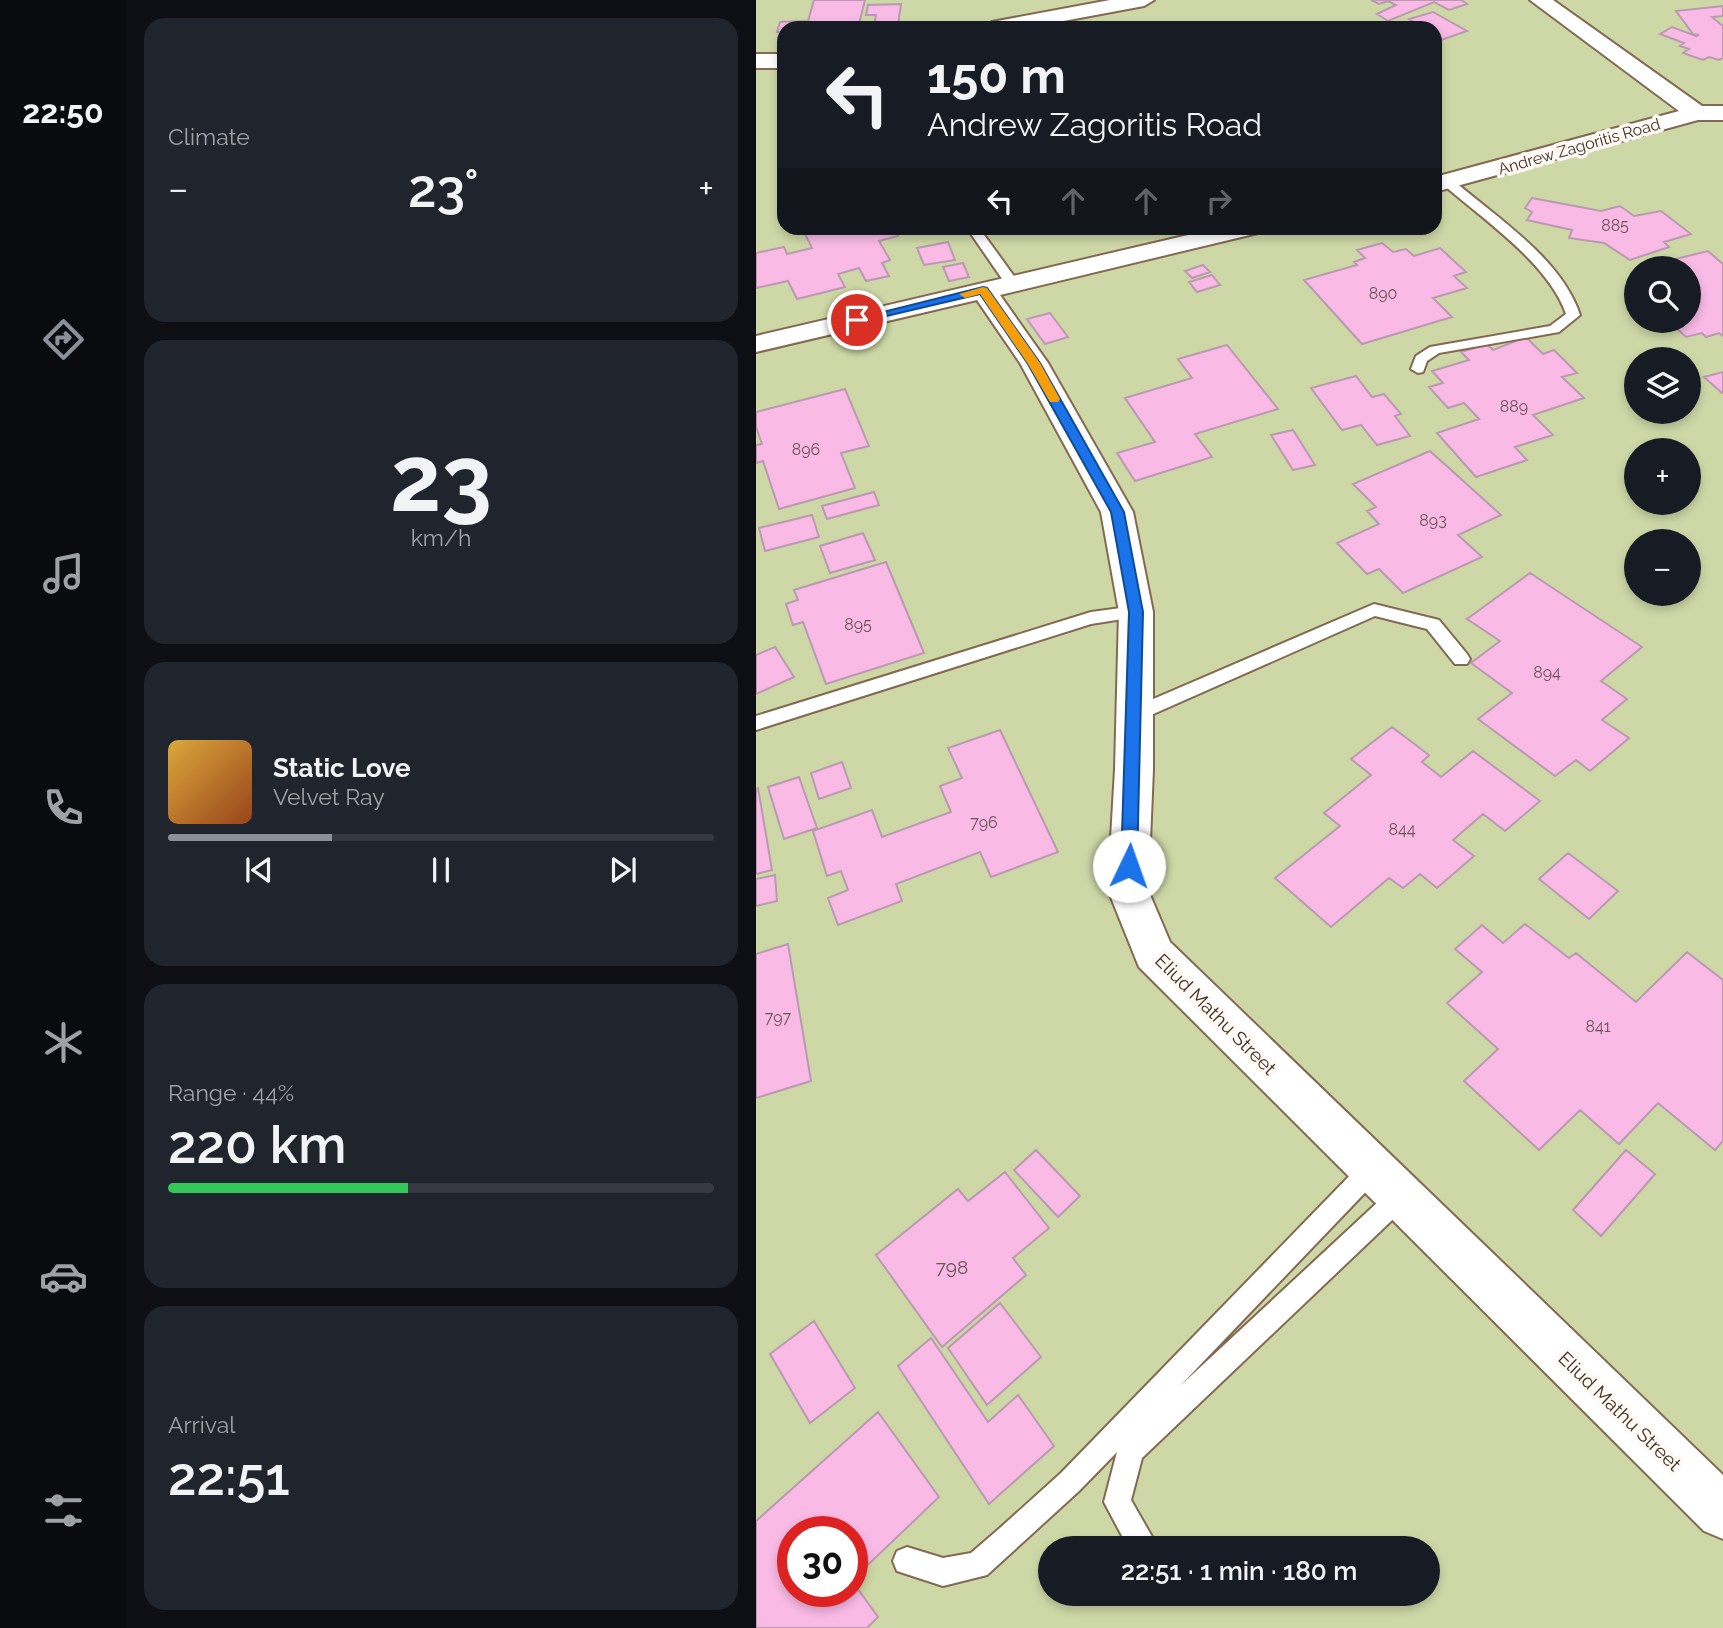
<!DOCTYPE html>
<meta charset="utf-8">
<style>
:root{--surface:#171b24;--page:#20242c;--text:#f1f3f6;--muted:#9ea1a6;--line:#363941;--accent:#8c9099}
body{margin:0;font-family:Raleway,sans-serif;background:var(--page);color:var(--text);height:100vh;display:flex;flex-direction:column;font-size:26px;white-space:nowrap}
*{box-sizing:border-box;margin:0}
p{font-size:23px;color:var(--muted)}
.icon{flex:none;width:38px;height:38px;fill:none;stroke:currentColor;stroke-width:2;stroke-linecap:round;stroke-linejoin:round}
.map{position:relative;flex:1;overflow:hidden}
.drawer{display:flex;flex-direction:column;gap:18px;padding:18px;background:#0d0f14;width:630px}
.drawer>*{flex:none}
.hud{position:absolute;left:21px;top:21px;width:665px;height:214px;border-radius:21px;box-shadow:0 4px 10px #0003;background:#171b24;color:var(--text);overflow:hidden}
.tools{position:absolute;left:868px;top:256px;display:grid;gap:14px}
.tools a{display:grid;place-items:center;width:77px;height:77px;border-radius:50%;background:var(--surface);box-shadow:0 4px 10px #0003;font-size:35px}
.speed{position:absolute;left:21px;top:1516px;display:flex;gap:14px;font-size:35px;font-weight:700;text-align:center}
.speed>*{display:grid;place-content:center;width:91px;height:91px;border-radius:50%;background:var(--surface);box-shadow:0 4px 10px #0003;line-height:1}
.speed .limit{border:10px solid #d22;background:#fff;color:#111}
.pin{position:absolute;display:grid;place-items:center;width:60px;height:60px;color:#fff;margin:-30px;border:4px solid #fff;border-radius:50%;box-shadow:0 2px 7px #0007}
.me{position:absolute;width:77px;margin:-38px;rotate:3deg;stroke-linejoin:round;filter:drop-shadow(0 0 5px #0008)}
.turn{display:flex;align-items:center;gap:24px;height:147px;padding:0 35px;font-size:32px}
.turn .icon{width:91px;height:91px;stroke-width:2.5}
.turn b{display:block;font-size:49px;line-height:60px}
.lanes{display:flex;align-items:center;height:66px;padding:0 35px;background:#0003;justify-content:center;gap:35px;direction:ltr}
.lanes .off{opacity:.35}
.big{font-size:52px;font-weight:600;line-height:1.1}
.drawer .widget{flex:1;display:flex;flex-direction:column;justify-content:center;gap:10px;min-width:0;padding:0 24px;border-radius:21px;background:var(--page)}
.drawer .dial{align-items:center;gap:0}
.dial b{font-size:91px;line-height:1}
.song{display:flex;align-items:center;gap:21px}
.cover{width:84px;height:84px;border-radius:10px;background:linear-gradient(135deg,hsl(40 70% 55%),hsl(20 70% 35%))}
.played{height:7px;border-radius:4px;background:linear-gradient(90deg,var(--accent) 30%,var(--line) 30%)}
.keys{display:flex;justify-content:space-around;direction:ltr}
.heat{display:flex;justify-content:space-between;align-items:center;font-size:38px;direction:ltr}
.charge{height:10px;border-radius:5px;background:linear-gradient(90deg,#34c759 44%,var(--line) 0)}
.trip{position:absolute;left:282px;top:1536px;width:402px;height:70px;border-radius:35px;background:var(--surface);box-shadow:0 4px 10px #0003;font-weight:600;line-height:70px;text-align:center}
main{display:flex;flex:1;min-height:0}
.tabs{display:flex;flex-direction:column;width:126px;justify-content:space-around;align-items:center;background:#090b0e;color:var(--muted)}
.tabs .icon{width:49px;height:49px}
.tabs .on{color:var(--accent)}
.tabs b{font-size:32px;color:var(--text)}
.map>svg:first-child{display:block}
.green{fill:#ced8a7;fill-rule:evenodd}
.building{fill:#f9bae6;stroke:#ba9ab0;stroke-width:2}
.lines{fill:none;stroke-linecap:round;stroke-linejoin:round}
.lane-casing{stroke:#846952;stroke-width:4}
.street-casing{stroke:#846952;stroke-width:4}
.lane{fill:#fff;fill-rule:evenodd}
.street{fill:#fff;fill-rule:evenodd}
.route{fill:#1a73e8;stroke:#114b97;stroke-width:2}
.slow{fill:#f59e0b}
.labels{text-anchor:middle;stroke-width:7;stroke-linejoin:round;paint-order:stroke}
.far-street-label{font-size:16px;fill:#3d3127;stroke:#fff8f3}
.number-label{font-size:16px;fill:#6c5357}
.street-label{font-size:19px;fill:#3d3127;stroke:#fff8f3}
.near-number-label{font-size:19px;fill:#6c5357}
</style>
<main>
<nav class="tabs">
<b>22:50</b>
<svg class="icon on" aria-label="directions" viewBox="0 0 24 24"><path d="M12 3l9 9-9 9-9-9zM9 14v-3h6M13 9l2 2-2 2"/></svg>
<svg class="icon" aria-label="music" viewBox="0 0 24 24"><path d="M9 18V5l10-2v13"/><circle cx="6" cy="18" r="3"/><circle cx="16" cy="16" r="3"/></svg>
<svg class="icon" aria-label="phone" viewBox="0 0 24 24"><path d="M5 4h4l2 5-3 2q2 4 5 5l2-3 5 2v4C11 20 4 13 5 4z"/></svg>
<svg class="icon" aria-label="climate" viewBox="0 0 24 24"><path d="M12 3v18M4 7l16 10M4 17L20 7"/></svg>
<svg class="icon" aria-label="car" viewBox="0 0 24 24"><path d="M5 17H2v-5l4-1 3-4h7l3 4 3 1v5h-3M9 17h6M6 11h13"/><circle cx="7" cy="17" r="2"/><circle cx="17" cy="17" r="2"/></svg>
<svg class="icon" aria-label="filters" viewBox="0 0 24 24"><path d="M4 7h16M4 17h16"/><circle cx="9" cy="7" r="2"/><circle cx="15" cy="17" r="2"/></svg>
</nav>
<section class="drawer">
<div class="widget"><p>Climate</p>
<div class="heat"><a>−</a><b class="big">23°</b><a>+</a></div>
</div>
<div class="widget dial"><b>23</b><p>km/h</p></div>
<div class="widget">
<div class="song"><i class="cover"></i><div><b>Static Love</b><p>Velvet Ray</p></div></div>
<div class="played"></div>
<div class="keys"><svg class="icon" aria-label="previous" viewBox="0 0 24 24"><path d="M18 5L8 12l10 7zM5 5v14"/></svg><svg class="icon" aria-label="pause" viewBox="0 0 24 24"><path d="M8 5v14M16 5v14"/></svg><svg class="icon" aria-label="next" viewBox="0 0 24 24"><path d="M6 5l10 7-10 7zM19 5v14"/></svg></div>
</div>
<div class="widget"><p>Range · 44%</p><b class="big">220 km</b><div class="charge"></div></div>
<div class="widget"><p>Arrival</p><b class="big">22:51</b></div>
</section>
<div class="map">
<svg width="967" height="1628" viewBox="0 0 967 1628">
<rect width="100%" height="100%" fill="#fbe9d9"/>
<path class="green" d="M0 0H967V1628H0ZM28 28H679V228H28ZM880 268H933V320H880ZM880 359H933V411H880ZM880 450H933V502H880ZM880 541H933V593H880ZM37 1531H96V1591H37ZM294 1549H672V1594H294Z"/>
<path class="building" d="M58 0H109L102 28H28V32H21L24 22 52 21Z
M615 0H705L711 4 693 10 678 2 632 21 621 14 640 5 632 1 623 4Z
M145 4 142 25 118 26 120 15H110L112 5Z
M967 6V16L956 17 967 26V58L963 60 953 57 947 60 927 53 933 49 924 46 928 43 904 34 916 27 940 36 943 35 937 34 920 11Z
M677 12 711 31 679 42V28H668L653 19Z
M538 22 545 28 510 27Z
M584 22 591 28H552Z
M776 198 845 211 864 206 878 216 905 211 935 234 908 242 913 247 874 260 848 243 813 238 816 230 771 220 776 212 769 208Z
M46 228H137L142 236 123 241 134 260 126 263 133 276 110 281 103 268 82 274 89 287 41 299 32 281 0 288V253L28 247 31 254 56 248Z
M192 242 199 260 168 265 161 248Z
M626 243 637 252 650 249 658 256 684 248 710 272 698 276 711 288 677 298 696 317 606 344 548 280 601 265 598 262 609 258 601 250Z
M952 251 967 264V336L963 333 950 337 946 333 930 337 912 320H933V268L895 265Z
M207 263 213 277 193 281 187 267Z
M447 265 454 272 436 278 429 271Z
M456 275 464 285 441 292 433 282Z
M294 313 312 337 289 344 271 319Z
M770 337 787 354 798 350 821 373 806 377 828 398 777 415 797 435 759 447 771 460 720 477 681 433 723 419 708 403 692 408 673 387 687 383 676 371 713 360 705 352 731 344 737 350Z
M471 345 522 409 439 434 456 457 379 481 361 453 399 442 369 398 436 378 422 359Z
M967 372V393H966L948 377Z
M600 376 616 397 628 394 645 414 639 416 654 436 621 445 605 425 586 430 555 388Z
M89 389 113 446 85 453 99 488 23 509 7 461 0 463V445L6 444 0 427V412Z
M537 430 559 465 537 470 515 435Z
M674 451 745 515 702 535 726 557 647 593 623 569 611 574 581 543 623 524 611 511 620 507 597 484Z
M118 492 123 505 71 519 66 506Z
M56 515 63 537 9 551 3 528Z
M107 533 119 560 74 573 64 546Z
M130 562 168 653 70 684 47 622 37 625 30 604 42 600 38 590Z
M774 573 886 647 845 681 871 699 846 720 873 738 834 771 820 760 799 776 722 719 756 693 715 663 744 641 711 619Z
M19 647 38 677 0 694V655Z
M636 727 673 755 666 762 685 777 717 751 784 801 749 831 727 814 697 840 718 856 681 888 664 874 647 888 633 878 575 927 519 878 584 826 568 813 615 775 595 759Z
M244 730 302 852 235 877 224 852 140 884 146 901 82 925 72 898 92 890 85 871 71 876 57 831 116 810 126 837 195 812 184 786 206 778 192 748Z
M86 762 95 788 63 799 55 773Z
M43 777 61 828 28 839 12 787Z
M2 788 16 870 0 874V789Z
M812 853 862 891 833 919 783 879Z
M19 875 21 901 0 906V879Z
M769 924 813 958 820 953 880 1002 931 952 967 980V1141L959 1150 902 1103 863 1144 824 1110 783 1150 708 1081 742 1049 691 1003 726 972 699 949 726 925 747 943Z
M32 944 55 1081 0 1098V954Z
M280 1150 324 1196 302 1217 258 1170Z
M870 1150 899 1174 845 1236 817 1210Z
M249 1172 293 1228 257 1258 270 1275 186 1347 120 1255 202 1189 212 1201Z
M244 1303 285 1357 231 1405 192 1348Z
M58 1321 99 1388 54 1423 14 1354Z
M175 1338 232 1422 262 1395 298 1446 233 1504 142 1366Z
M122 1412 183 1497 96 1580V1531H37V1591H96V1581L122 1617 111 1628H0V1521Z"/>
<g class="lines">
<defs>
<path id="lane" d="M689 180H697C741 218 805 258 824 315L803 332 683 353 671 361 667 372 662 373 655 369 660 356 674 347 794 326 810 314C793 264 728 220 689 186Z
M211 228H223L263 283 261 286H251Z
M618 604 683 620 711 654 714 659 711 664H699L671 629 619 616 386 719H374L371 714 374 709Z
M380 606 386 608 389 612 386 616 335 624 0 730V716L335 612Z
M615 1159 623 1162 627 1170 623 1178 424 1386 637 1188 645 1184 653 1188 657 1196 653 1204 386 1458 375 1500 403 1549H373L348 1502 361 1452 323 1491 231 1575 187 1586 141 1571 137 1561 141 1551 151 1547 187 1558 215 1553 244 1528 305 1473 607 1162Z"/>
<path id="street" d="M354 0H398L388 6 270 28H225L236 22Z
M774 0H797L946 106H967V120H942L679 192V177L923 111Z
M0 54H28V68H0Z
M462 228H506L502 233 244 295 292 363 377 512 397 612V769L392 890 414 942 967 1475V1539L948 1531 383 967 352 890 359 769 363 612 345 512 264 363 221 300 0 352V336Z"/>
</defs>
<use href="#lane" class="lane-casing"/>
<use href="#street" class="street-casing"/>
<use href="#lane" class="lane"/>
<use href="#street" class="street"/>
</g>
<path class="route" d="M227 287 231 288 284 363 368 512 387 612 381 866 373 873 365 866 373 612 355 512 272 364 224 294 101 323 95 320Z"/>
<path class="slow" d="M227 287 231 288 284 363 304 399 302 402H294L272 364 224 294 209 298 203 294Z"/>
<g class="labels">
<g class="far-street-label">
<text transform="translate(823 146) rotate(-16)" y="6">Andrew Zagoritis Road</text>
</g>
<g class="number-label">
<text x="859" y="231">885</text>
<text x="627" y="299">890</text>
<text x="758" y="412">889</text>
<text x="50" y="455">896</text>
<text x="677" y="526">893</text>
<text x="102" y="630">895</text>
<text x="791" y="678">894</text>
<text x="228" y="828">796</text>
<text x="646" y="835">844</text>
<text x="22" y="1023">797</text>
<text x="842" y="1032">841</text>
</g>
<g class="street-label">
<text transform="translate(460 1014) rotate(45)" y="7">Eliud Mathu Street</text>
<text transform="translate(864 1411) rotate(44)" y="7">Eliud Mathu Street</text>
</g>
<g class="near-number-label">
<text x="196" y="1274">798</text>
</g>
</g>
</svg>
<div class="tools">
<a><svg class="icon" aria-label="search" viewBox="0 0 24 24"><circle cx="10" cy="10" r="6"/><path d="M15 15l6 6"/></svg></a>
<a><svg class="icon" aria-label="layers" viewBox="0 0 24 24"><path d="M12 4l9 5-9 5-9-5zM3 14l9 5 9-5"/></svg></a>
<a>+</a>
<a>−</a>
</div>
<div class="speed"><div class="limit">30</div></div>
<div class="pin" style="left:101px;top:320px;background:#d93025"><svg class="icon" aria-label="arrive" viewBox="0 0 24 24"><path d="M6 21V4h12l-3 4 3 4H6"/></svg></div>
<svg class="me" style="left:373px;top:866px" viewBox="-20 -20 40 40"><circle r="19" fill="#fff"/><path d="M0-13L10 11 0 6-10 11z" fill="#1a73e8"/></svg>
<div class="trip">22:51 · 1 min · 180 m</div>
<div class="hud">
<div class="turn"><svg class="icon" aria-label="left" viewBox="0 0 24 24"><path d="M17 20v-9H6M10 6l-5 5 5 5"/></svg><div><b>150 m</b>Andrew Zagoritis Road</div></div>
<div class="lanes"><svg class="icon" aria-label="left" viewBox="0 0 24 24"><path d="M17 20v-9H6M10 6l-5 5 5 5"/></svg><svg class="icon off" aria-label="ahead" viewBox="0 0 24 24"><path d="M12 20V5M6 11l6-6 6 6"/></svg><svg class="icon off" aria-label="ahead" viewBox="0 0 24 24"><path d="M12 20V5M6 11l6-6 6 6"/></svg><svg class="icon off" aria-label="right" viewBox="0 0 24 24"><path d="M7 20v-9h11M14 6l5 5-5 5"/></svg></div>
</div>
</div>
</main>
